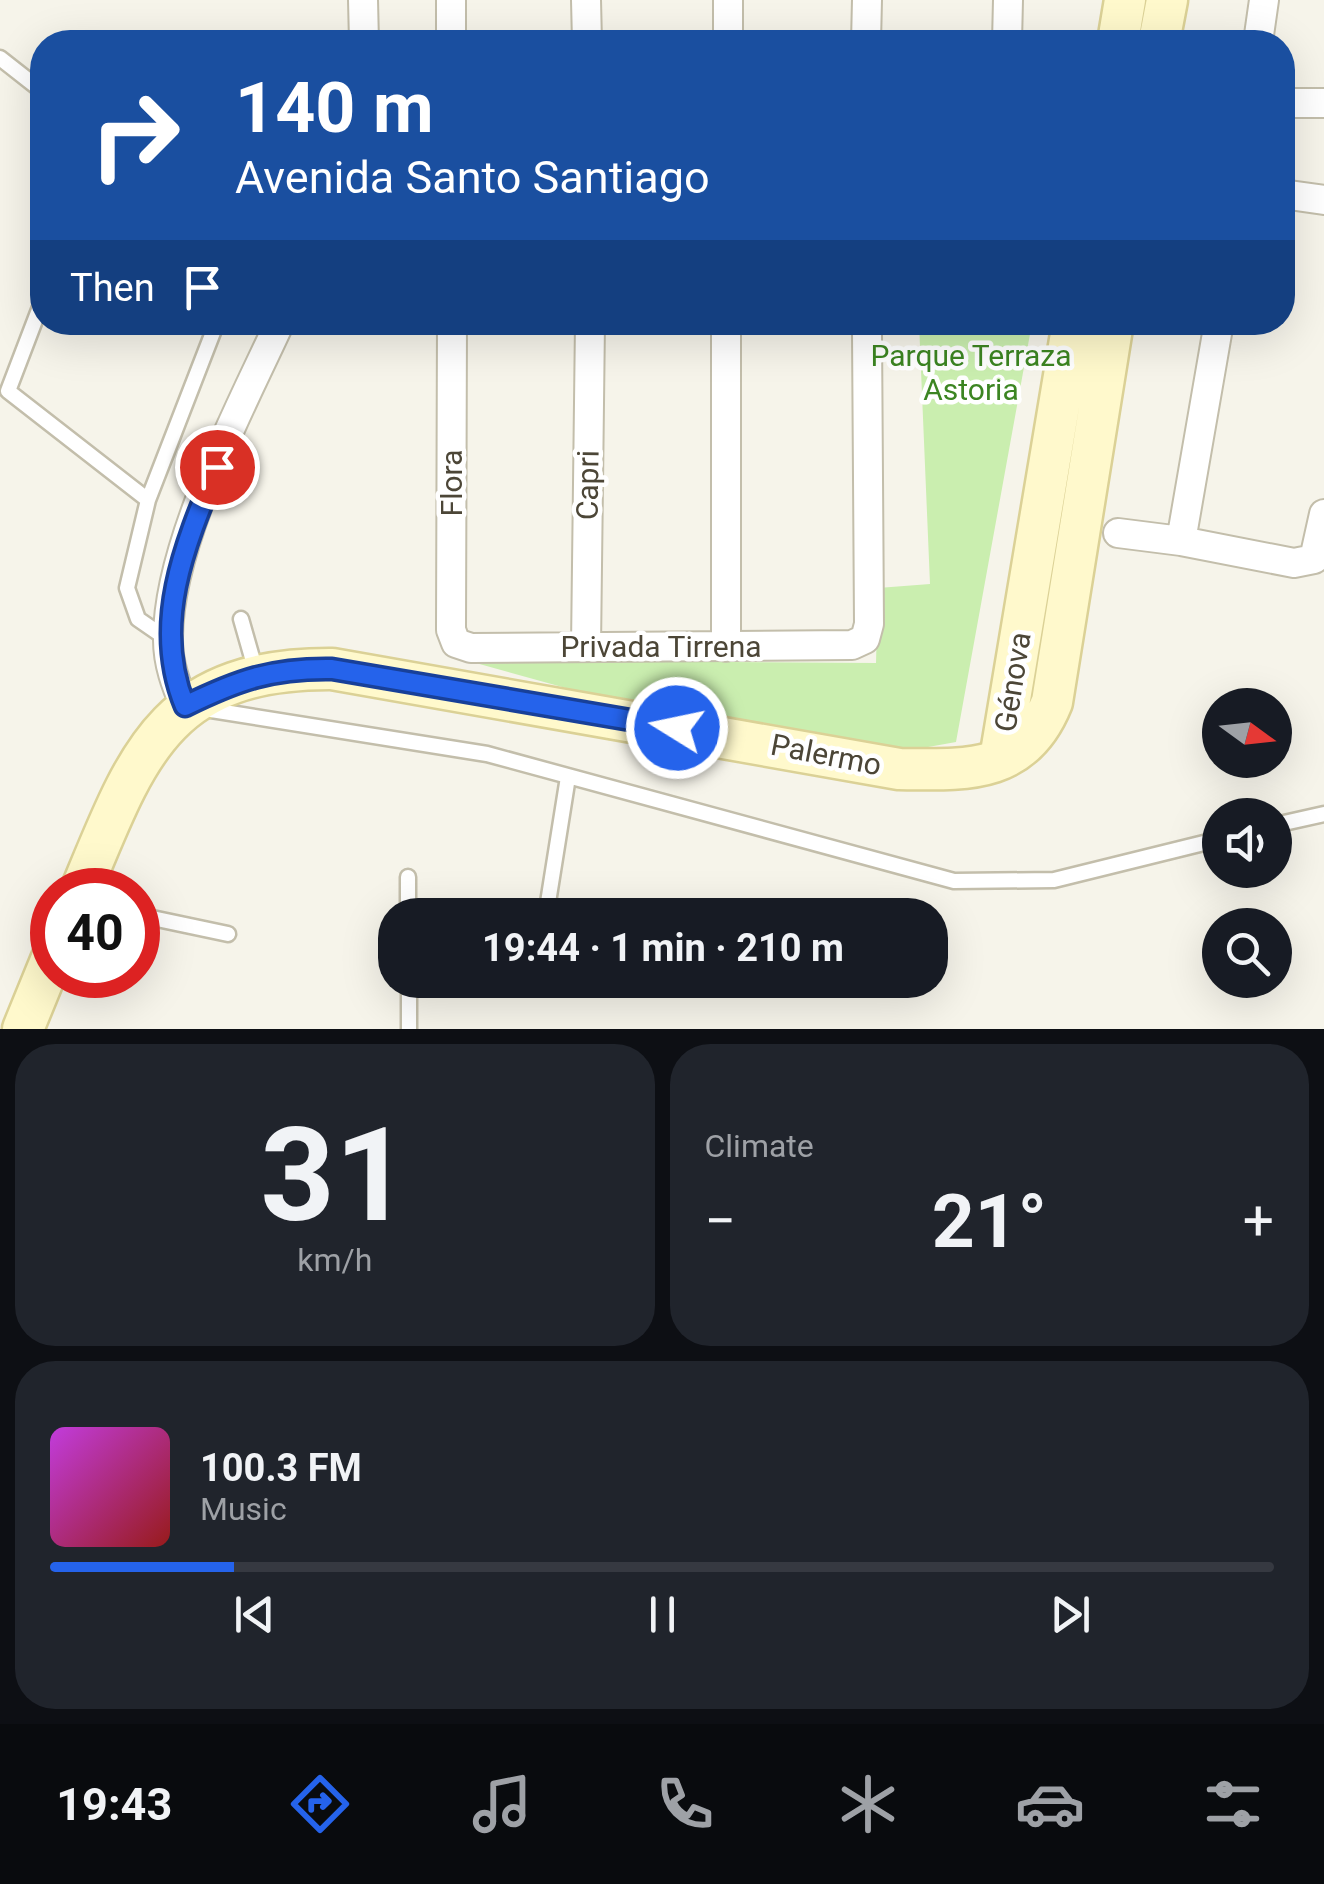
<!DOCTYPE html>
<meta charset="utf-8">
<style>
:root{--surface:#171b24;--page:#20242c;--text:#f1f3f6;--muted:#9ea1a6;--line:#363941;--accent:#2563eb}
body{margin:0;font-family:Roboto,sans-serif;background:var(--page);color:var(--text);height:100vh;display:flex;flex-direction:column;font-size:38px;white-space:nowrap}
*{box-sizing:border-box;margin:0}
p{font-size:32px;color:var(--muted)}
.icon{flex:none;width:55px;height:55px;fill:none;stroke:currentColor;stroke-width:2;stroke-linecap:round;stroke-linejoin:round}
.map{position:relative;height:1029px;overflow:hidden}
.details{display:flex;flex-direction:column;gap:15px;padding:15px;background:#0d0f14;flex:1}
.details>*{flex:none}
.top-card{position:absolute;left:30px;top:30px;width:1265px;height:305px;border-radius:40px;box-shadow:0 10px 40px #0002;background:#1a4fa0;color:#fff;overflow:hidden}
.needle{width:65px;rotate:105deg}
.tools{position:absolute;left:1202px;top:688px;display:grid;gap:20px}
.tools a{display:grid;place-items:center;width:90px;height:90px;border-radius:50%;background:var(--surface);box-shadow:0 10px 40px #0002;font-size:50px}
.speed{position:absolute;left:30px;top:868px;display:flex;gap:20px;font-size:50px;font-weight:700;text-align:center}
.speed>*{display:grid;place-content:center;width:130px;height:130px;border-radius:50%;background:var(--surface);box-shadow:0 10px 40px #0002;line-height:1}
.speed .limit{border:15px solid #d22;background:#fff;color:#111}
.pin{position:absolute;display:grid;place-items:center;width:85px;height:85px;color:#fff;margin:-42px;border:5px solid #fff;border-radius:50%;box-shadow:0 2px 10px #0007}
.me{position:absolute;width:110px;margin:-55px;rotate:280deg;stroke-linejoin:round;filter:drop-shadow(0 0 8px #0008)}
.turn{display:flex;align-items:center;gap:35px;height:210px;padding:0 40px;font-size:45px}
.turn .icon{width:130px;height:130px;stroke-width:2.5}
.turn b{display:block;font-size:70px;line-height:85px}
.then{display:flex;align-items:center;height:95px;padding:0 40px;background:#0003;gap:20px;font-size:38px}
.big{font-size:75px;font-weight:700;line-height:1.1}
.details .widget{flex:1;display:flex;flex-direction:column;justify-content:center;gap:15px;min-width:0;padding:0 35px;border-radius:40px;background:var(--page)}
.details .dial{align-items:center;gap:0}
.dial b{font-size:130px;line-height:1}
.song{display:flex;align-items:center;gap:30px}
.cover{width:120px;height:120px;border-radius:15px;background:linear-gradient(135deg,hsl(290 70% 55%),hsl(0 70% 35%))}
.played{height:10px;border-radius:5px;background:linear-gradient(90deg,var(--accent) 15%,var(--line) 15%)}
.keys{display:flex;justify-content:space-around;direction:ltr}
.heat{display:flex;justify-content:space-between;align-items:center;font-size:55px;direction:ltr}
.details .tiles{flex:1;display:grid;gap:15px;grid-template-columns:1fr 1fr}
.widget:last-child{grid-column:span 2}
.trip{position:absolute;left:378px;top:898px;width:570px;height:100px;border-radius:40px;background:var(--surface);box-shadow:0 10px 40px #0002;font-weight:700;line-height:100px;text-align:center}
.dock{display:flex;height:160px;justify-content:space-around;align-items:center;background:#090b0e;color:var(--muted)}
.dock .icon{width:70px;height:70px}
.dock .selected{color:var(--accent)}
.dock b{font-size:45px;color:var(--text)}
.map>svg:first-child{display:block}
.green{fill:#caeeaf}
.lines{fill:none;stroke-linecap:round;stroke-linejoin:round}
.lane-casing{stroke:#c3beab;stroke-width:19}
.street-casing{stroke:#c3beab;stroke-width:32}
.secondary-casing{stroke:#dbd196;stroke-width:45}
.lane{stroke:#fff;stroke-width:14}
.street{stroke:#fff;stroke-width:28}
.secondary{stroke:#fff9cc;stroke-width:40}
.route-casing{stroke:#184099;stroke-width:25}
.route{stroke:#2563eb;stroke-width:18}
.labels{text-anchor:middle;stroke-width:9;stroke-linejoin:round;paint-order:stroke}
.park-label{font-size:30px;fill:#3c8522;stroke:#fff}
.street-label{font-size:30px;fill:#4c4637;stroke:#fff}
</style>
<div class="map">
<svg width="1324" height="1029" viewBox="0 0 1324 1029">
<rect width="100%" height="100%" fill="#f6f4ea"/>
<path class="green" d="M919 323H1032L956 742 867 758 674 718 465 660 876 663 878 588 930 584Z"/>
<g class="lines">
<defs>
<path id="lane" d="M0 58 42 91
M42 302 8 391 148 500
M241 619 257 675
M167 639 138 619 127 588 148 500 217 322
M205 709 487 754 954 881 1054 880 1220 839
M1275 825 1324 814
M408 877V915
M138 915 228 934
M546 915 568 777
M409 980V1029"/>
<path id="street" d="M363 0 364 42
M451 0V42
M586 0 587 42
M728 42V0
M866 42 867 0
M1007 42 1008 0
M1258 42 1264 0
M1282 103H1324
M1282 194 1324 200
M452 322 451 630 456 643 471 648 852 645 865 639 869 624 867 332 863 322
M1118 533 1181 541 1219 322
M1181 541 1294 563 1314 559 1324 514
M586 647 590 322
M726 647V322
M185 706C176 685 168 664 168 640 167 545 240 409 280 322"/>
<path id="secondary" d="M1118 42 1125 0
M1159 42 1167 0
M1000 759 1073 322
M81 890C137 755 165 668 332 669L899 769C968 770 1023 774 1052 702L1113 322
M23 1029 52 958"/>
</defs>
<use href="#lane" class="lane-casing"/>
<use href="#street" class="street-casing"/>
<use href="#secondary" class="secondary-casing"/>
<use href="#lane" class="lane"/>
<use href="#street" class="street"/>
<use href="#secondary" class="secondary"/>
</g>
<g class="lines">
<defs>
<path id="route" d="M217 467C185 544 151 624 185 706 238 680 272 668 332 669L677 728"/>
</defs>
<use href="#route" class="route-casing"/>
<use href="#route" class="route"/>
</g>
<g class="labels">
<g class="park-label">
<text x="971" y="366">Parque Terraza<tspan x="971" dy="34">Astoria</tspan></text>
</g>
<g class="street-label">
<text transform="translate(452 483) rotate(-90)" y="10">Flora</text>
<text transform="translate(588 485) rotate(-89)" y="10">Capri</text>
<text x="661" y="657">Privada Tirrena</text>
<text transform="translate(1013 682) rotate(-81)" y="10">Génova</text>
<text transform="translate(826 755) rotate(11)" y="10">Palermo</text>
</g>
</g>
</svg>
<div class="tools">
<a><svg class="needle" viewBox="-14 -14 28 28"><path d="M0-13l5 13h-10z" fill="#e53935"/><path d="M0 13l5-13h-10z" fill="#9ea1a6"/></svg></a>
<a><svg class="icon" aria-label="sound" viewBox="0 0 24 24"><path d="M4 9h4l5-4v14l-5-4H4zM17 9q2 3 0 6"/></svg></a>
<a><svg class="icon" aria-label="search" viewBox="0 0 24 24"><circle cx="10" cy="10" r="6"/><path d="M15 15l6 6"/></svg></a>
</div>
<div class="speed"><div class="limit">40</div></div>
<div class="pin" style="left:217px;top:467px;background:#d93025"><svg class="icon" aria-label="arrive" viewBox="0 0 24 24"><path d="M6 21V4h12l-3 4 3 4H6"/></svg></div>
<svg class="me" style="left:677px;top:728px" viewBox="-20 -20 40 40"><circle r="17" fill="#2563eb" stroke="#fff" stroke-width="3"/><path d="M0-11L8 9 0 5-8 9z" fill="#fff"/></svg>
<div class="trip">19:44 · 1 min · 210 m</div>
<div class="top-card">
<div class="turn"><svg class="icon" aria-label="right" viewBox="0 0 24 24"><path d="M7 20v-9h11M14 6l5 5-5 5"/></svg><div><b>140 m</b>Avenida Santo Santiago</div></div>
<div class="then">Then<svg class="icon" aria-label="arrive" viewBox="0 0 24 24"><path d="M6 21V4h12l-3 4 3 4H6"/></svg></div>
</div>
</div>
<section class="details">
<div class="tiles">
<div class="widget dial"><b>31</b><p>km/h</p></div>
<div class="widget"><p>Climate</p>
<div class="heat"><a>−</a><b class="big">21°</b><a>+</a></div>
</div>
<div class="widget">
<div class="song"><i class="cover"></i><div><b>100.3 FM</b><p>Music</p></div></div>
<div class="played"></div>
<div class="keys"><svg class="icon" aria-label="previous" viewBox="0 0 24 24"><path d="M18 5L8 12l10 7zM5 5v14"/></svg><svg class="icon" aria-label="pause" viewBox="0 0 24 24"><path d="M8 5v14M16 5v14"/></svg><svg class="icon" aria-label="next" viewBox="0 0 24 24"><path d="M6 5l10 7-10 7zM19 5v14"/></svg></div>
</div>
</div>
</section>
<nav class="dock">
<b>19:43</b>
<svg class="icon selected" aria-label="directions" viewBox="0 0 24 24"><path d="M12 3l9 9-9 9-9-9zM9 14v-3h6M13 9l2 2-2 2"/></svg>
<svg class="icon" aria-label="music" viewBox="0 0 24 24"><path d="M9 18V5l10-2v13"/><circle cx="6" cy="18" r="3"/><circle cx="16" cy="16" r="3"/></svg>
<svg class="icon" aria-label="phone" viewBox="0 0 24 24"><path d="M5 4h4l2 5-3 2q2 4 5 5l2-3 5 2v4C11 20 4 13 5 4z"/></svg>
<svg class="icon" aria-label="climate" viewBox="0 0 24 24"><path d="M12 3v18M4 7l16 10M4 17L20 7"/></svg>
<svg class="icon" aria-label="car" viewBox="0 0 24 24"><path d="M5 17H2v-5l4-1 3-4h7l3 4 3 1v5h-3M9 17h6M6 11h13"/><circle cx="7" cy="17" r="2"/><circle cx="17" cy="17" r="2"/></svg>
<svg class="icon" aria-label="filters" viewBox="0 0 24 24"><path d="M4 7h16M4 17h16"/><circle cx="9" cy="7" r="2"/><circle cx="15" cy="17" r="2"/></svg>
</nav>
